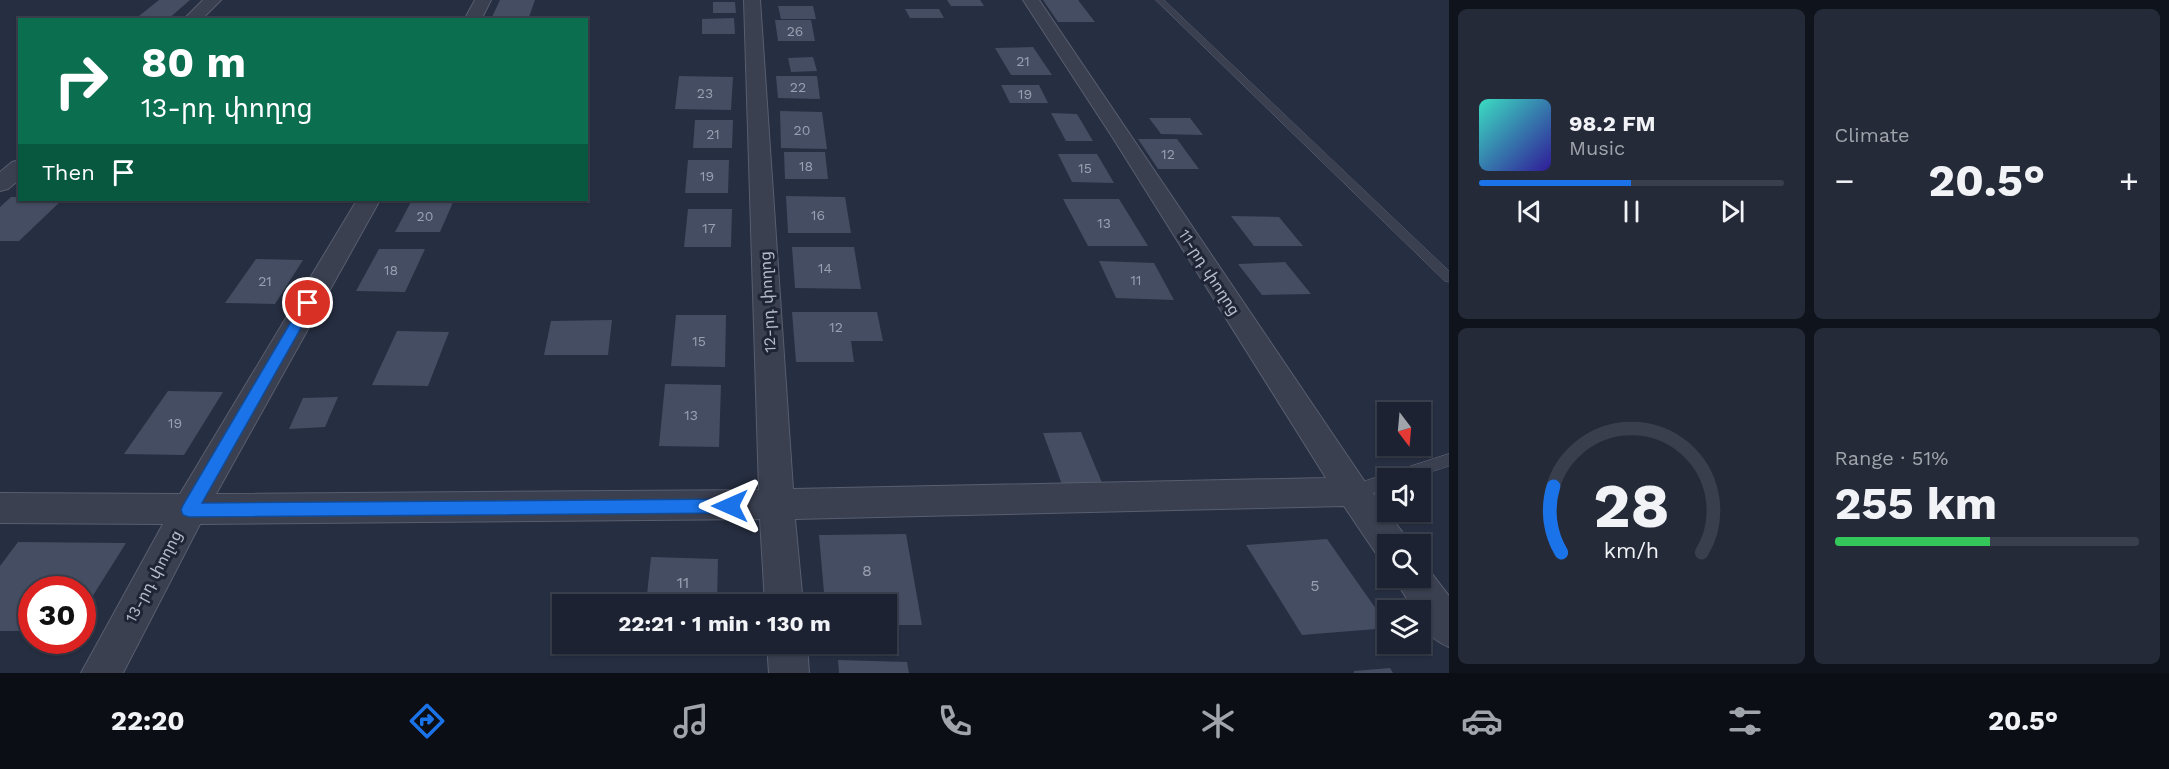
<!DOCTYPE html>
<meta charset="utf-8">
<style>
:root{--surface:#1c2231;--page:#252a39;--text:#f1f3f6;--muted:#a0a4ab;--line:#3a3f4d;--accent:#1a73e8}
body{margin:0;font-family:"Work Sans","Noto Sans Armenian",sans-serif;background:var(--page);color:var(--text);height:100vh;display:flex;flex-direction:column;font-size:22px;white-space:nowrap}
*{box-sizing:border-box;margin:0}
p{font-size:20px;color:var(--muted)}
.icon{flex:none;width:33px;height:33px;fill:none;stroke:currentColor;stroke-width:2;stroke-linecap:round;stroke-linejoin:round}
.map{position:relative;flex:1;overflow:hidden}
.drawer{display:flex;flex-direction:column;gap:9px;padding:9px;background:#0f131b;width:720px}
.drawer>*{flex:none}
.hud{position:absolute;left:18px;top:18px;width:570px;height:183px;border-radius:0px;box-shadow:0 2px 4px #0004,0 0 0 2px var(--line);background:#0b6e4f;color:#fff;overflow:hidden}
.needle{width:39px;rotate:164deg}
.tools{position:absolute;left:1377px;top:402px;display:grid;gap:12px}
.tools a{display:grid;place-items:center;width:54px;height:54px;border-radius:0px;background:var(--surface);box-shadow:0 2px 4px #0004,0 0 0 2px var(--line);font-size:30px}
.speed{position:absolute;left:18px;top:576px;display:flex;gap:12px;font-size:30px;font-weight:700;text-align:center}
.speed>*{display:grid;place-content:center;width:78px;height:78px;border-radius:50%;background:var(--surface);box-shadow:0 2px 4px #0004,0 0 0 2px var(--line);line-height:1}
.speed .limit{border:9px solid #d22;background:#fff;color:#111}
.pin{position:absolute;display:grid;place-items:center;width:51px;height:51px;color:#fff;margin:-26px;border:3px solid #fff;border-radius:50%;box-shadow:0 2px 6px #0007}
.me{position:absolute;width:66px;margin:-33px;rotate:270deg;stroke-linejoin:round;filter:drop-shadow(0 0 4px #0008)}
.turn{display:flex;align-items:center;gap:21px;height:126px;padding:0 24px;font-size:27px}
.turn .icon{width:78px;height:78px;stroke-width:2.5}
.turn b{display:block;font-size:42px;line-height:51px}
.then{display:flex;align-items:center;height:57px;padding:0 24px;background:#0003;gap:12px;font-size:22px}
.big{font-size:45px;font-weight:700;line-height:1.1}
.drawer .card{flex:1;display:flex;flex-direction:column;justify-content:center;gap:9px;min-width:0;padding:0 21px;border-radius:9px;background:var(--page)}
.drawer .dial{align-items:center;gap:0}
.dial svg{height:156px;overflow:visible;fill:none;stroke:var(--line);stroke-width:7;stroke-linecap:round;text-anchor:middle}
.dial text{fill:var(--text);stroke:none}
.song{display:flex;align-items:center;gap:18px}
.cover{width:72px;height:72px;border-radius:9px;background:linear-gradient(135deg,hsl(170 70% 55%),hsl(250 70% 35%))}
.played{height:6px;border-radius:3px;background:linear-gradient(90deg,var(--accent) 50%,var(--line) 50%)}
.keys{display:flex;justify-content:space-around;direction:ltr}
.heat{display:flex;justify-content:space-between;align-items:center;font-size:33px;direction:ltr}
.charge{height:9px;border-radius:4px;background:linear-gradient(90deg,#34c759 51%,var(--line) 0)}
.drawer .tiles{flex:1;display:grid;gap:9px;grid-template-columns:repeat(2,1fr)}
.trip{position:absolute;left:552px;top:594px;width:345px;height:60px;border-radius:0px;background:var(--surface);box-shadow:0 2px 4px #0004,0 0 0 2px var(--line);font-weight:700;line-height:60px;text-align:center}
.menu{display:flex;height:96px;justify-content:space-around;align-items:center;background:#0b0e14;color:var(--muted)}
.menu .icon{width:42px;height:42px}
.menu .on{color:var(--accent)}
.menu b{font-size:27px;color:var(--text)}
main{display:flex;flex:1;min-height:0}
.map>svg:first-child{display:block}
.building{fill:#454d63}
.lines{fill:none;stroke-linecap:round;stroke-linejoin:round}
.lane-casing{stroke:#585e6e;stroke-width:1}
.street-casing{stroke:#585e6e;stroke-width:2}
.lane{fill:#3b4051;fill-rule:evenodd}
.street{fill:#3b4051;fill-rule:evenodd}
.route{fill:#1a73e8;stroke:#114b97;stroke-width:1.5}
.labels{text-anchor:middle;stroke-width:6;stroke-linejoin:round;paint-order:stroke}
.number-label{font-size:14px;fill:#9aa0b1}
.street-label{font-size:16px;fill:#b7bccb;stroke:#1f2536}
.near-number-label{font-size:16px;fill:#9aa0b1}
</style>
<main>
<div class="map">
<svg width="1449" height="673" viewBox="0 0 1449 673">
<rect width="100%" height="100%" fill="#262e41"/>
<path class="building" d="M159 0H190L167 20H134Z
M500 0H535L529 17H492Z
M947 0H980L984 6H951Z
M1043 0H1078L1095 22H1058Z
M713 2H735L736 13H713Z
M778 6H813L816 19H781Z
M905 9H939L944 18H910Z
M734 18 735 34H702V19Z
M775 20H811L815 41H778Z
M1033 47 1052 75H1011L995 48Z
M813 57 817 71 791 72 788 58Z
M679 76 733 77 731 110 675 109Z
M776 76H817L820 99 778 98Z
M1001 85H1039L1048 103H1010Z
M780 111 822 112 827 149 781 148Z
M1051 113 1077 114 1093 141H1066Z
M1149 118H1190L1203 135 1161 134Z
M695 120H733L732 148H693Z
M1138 139H1177L1199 169H1158Z
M784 152H825L828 179H785Z
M1058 154H1097L1114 183 1072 182Z
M688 160H729L728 193H685Z
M786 196 845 197 851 233H788Z
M11 197H20V200H62L19 241H0V207Z
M1063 199H1119L1148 246H1088Z
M412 200H454L440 232H395Z
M688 209H732L731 247H684Z
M1231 216 1279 217 1303 246H1254Z
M792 247H854L861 289 795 288Z
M379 249H425L405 292 356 291Z
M256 259 303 260 275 304 225 303Z
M1099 261 1154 263 1174 300 1116 298Z
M1285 262 1311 294 1262 295 1238 264Z
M792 312H877L883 341H851L854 362H796Z
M676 315H726L725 367 671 366Z
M612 320 608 355H544L551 321Z
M397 331 449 332 428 386 372 385Z
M665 384 721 385 719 447 659 446Z
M168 391 223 392 184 455 124 454Z
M338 397 325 427 289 429 303 398Z
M1081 432 1105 490H1064L1043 433Z
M906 534 922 625H886V604H825L819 535Z
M1327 539 1388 626V628L1302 635 1246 545Z
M18 542 126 543 82 613V590H32V631H0V566Z
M651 557 718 559 717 604H646Z
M642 644H716L715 651 642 650Z
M838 660 907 662 909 673H839Z
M1390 668 1393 673H1354V671Z"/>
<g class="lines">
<defs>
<path id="lane" d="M1156 0H1164L1449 271V282L1445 281Z
M1449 454V466L1412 478H1388V488L1353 499 1347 497 1345 492 1347 487Z"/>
<path id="street" d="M203 0H221L201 20H183Z
M475 0H491L481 20H464Z
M744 0H760L793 489 1326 478 1113 138 1023 0H1039L1365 482 1403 533 1408 544H1388V559L1377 555 1344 506 795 519 803 604H765L760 519 200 524 123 673H81L163 524 0 523V493L180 494 357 200H380L216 494 759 490Z
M20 160V179L8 189 0 191V172L12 162Z
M1420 564 1426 566 1449 596V647C1433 640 1420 629 1420 610H1414L1394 578H1420Z
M767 644H807L809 673H769Z"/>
</defs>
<use href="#lane" class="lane-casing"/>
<use href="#street" class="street-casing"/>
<use href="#lane" class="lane"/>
<use href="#street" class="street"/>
</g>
<path class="route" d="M308 299 315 303 202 503 730 499 736 501 738 506 736 511 730 513 189 517 183 515 181 510 183 505 302 303Z"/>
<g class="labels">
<g class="number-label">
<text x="795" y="36">26</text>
<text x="1023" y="66">21</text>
<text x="798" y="92">22</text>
<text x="705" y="98">23</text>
<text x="1025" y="99">19</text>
<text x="802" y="135">20</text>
<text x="713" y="139">21</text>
<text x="1168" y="159">12</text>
<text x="806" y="171">18</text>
<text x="1085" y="173">15</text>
<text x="707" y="181">19</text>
<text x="818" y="220">16</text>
<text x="425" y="221">20</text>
<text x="1104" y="228">13</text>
<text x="709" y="233">17</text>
<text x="825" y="273">14</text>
<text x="391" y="275">18</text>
<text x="1136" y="285">11</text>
<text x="265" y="286">21</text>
<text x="836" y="332">12</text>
<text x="699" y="346">15</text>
<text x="691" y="420">13</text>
<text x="175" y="428">19</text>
</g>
<g class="street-label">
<text transform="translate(1210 272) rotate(57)" y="6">11-րդ փողոց</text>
<text transform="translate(767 302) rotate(-93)" y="6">12-րդ փողոց</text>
<text transform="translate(153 576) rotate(-62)" y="6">13-րդ փողոց</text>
</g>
<g class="near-number-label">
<text x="867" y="576">8</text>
<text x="683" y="588">11</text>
<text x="1315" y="591">5</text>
</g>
</g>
</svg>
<div class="tools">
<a><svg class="needle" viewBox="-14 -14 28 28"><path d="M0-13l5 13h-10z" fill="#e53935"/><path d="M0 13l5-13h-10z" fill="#a0a4ab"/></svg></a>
<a><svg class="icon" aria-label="sound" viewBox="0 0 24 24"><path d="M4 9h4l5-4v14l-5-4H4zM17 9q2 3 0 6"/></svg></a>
<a><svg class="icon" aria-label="search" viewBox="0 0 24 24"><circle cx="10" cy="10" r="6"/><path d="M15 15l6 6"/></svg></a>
<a><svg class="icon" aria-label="layers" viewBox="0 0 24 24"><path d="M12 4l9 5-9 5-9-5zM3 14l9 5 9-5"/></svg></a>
</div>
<div class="speed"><div class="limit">30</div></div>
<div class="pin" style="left:308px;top:303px;background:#d93025"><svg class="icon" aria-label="arrive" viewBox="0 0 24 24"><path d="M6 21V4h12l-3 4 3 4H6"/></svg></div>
<svg class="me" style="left:730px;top:506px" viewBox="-20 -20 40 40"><path d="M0-17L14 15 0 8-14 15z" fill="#1a73e8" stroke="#fff" stroke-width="4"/></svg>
<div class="trip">22:21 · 1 min · 130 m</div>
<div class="hud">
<div class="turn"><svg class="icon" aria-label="right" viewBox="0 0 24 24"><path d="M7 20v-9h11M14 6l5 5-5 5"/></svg><div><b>80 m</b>13-րդ փողոց</div></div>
<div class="then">Then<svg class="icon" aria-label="arrive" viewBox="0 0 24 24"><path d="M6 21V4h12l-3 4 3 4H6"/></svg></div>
</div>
</div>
<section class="drawer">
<div class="tiles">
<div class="card">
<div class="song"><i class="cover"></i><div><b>98.2 FM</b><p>Music</p></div></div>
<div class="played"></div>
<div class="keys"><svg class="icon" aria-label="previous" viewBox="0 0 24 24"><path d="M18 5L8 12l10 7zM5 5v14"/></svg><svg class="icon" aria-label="pause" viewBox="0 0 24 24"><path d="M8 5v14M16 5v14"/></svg><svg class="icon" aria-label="next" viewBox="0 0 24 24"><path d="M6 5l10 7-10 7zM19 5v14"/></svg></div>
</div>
<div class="card"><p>Climate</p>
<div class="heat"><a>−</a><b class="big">20.5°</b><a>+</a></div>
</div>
<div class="card dial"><svg viewBox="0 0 100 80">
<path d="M14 69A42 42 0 1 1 86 69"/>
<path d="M14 69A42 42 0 0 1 10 35" stroke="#1a73e8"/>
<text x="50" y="56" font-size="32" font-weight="700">28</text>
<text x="50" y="72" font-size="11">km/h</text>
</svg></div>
<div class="card"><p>Range · 51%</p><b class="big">255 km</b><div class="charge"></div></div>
</div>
</section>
</main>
<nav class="menu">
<b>22:20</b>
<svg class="icon on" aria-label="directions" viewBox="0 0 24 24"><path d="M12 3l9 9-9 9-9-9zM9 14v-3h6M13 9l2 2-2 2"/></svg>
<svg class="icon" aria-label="music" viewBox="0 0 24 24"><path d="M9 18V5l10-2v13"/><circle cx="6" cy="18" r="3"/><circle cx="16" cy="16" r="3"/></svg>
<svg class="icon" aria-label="phone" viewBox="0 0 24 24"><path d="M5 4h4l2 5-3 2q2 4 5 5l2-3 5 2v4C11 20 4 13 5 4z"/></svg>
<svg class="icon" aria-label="climate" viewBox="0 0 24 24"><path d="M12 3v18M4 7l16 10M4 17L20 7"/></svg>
<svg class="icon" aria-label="car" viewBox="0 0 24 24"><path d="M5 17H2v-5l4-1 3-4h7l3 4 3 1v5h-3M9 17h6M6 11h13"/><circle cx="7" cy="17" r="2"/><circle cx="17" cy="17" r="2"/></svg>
<svg class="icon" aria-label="filters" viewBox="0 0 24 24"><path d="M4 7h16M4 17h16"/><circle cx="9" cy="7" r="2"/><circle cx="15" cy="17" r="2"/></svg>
<b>20.5°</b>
</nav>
